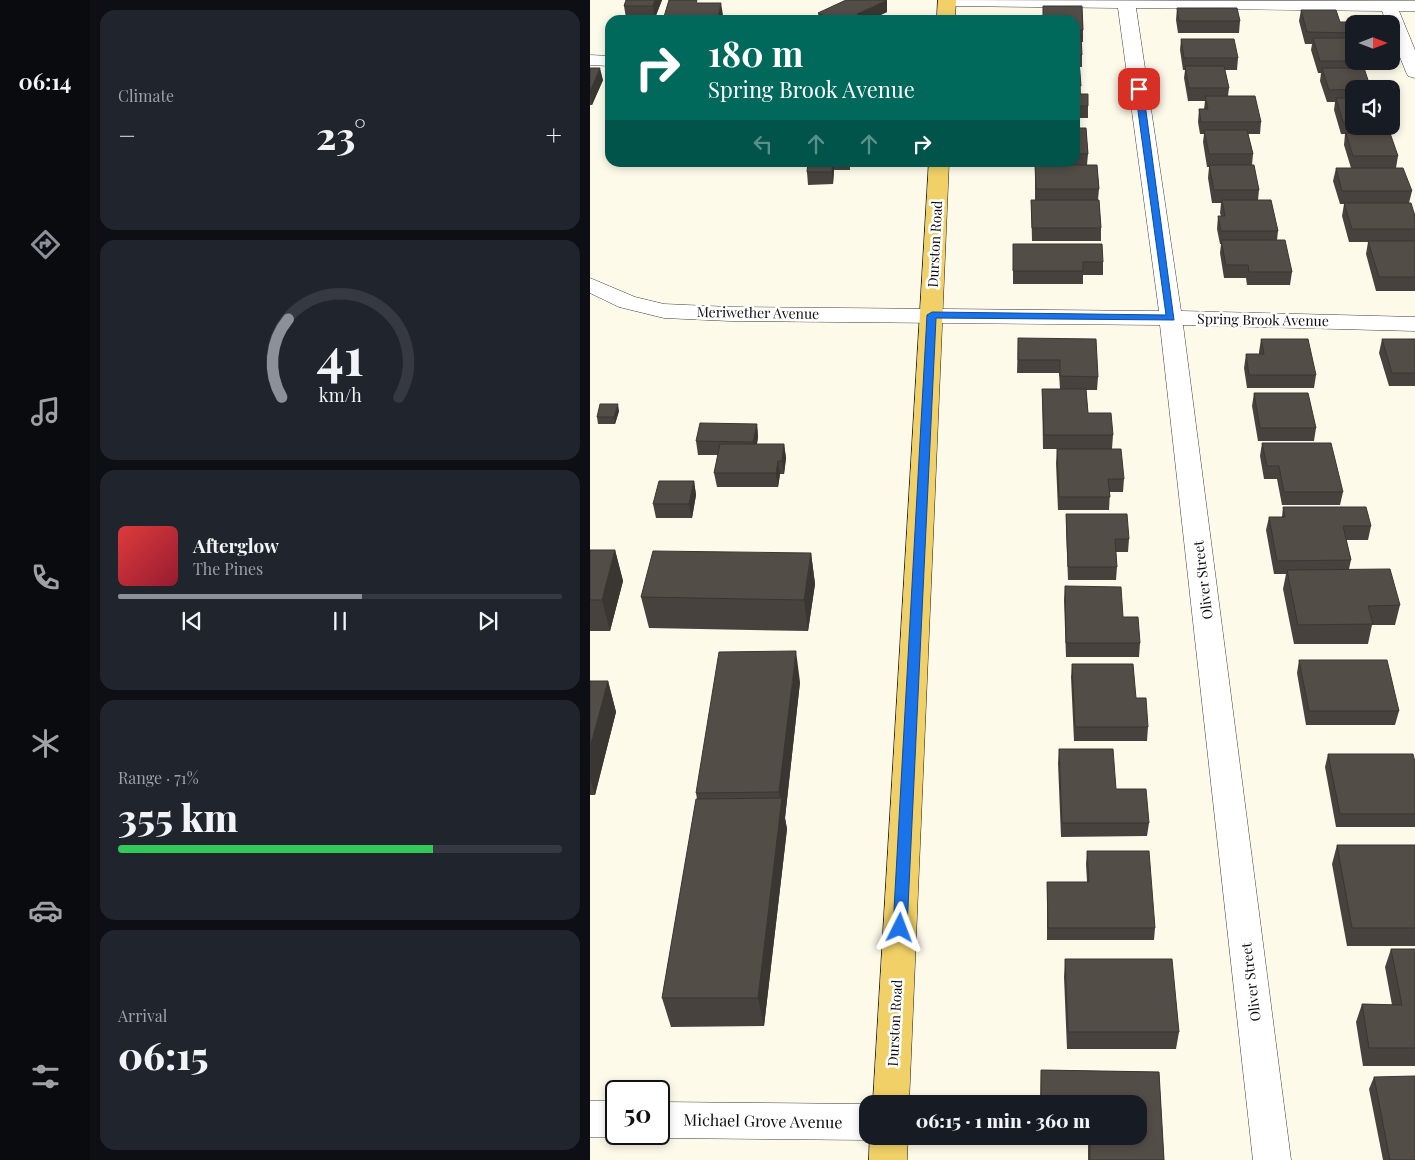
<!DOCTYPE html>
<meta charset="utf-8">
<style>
:root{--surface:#171b24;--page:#20242c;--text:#f1f3f6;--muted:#9ea1a6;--line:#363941;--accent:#8c9099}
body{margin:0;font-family:"Playfair Display",serif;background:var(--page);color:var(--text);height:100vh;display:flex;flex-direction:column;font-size:19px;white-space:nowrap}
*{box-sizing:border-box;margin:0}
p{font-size:16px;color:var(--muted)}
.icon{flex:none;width:28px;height:28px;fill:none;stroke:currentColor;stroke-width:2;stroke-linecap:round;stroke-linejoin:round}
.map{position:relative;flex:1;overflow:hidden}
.details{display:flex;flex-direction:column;gap:10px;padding:10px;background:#0d0f14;width:500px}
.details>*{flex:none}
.top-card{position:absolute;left:15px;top:15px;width:475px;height:152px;border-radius:15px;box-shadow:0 2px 8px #0003;background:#00695c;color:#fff;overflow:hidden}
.needle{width:32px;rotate:90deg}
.buttons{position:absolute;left:755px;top:15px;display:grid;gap:10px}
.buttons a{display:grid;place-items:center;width:55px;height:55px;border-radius:10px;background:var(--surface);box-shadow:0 2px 8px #0003;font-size:25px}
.speed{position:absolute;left:15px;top:1080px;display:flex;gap:10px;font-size:25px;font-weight:700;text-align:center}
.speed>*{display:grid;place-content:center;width:65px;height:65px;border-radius:50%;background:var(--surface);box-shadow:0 2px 8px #0003;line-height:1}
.speed .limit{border:2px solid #111;border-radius:8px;background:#fff;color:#111}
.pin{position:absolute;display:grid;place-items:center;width:42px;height:42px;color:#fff;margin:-21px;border-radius:10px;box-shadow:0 2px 8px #0006}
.me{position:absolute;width:55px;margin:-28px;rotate:3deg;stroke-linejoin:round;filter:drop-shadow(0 0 4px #0008)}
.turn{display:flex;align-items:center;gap:18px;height:105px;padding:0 20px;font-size:22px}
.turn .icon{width:65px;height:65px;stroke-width:2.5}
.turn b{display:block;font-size:35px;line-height:42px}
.lanes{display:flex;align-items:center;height:48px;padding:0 20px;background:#0003;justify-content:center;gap:25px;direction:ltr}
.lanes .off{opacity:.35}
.big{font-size:38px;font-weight:800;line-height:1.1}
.details .tile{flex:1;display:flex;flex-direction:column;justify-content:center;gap:8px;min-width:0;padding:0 18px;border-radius:15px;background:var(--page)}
.details .dial{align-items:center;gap:0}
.dial svg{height:130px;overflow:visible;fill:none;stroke:var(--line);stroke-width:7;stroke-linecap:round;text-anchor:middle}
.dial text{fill:var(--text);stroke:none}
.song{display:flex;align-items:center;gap:15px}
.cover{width:60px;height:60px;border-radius:8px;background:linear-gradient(135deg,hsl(0 70% 55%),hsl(350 70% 35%))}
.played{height:5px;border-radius:2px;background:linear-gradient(90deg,var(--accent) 55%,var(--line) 55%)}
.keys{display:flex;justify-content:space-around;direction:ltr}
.heat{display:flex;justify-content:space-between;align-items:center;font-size:28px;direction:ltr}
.charge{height:8px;border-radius:4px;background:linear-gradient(90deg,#34c759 71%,var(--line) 0)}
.trip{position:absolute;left:269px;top:1095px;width:288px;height:50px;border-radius:15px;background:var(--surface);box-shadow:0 2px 8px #0003;font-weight:800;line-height:50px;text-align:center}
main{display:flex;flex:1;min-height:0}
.tab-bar{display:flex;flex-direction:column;width:90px;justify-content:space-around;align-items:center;background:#090b0e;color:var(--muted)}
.tab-bar .icon{width:35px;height:35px}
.tab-bar .on{color:var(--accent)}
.tab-bar b{font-size:22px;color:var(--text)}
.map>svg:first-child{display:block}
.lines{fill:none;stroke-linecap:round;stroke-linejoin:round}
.minor-casing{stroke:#3e3e3e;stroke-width:1}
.major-casing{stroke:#1c1c1c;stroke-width:1}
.minor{fill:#fff;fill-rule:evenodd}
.major{fill:#f1d067;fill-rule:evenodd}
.wall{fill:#47423e}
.shaded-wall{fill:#3a3632}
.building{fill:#534d48;stroke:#3a3632}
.route{fill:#1a73e8;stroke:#114b97}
.labels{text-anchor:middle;stroke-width:5;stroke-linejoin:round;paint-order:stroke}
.street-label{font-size:14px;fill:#0b0b0b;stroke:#fff}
.near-street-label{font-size:16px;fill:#0b0b0b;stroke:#fff}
</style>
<main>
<nav class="tab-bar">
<b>06:14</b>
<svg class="icon on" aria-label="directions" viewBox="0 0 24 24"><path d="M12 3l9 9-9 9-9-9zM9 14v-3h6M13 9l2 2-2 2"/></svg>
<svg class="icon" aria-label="music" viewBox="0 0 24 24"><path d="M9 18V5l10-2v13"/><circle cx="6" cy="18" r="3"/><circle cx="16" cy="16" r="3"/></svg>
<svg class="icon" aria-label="phone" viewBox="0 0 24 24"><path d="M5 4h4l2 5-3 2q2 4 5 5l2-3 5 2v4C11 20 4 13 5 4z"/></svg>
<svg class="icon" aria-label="climate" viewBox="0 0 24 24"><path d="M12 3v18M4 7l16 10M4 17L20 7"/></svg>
<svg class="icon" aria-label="car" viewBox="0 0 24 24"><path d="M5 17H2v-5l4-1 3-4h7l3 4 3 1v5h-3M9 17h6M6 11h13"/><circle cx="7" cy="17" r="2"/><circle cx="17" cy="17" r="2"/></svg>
<svg class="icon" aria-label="filters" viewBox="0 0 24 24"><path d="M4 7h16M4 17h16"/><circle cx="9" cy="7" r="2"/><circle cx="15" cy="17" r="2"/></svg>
</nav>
<section class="details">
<div class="tile"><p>Climate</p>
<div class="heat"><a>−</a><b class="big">23°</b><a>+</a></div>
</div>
<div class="tile dial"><svg viewBox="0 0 100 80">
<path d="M14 69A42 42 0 1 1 86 69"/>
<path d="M14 69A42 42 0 0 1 18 21" stroke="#8c9099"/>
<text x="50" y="56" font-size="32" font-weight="700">41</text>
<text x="50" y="72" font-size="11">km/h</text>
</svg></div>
<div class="tile">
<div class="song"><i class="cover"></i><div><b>Afterglow</b><p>The Pines</p></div></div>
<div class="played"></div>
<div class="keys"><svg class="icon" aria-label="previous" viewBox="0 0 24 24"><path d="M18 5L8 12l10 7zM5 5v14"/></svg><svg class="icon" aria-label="pause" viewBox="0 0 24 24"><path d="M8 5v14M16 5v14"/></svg><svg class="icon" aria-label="next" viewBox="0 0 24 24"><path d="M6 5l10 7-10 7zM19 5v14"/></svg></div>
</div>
<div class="tile"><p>Range · 71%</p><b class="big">355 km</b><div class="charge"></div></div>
<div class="tile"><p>Arrival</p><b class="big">06:15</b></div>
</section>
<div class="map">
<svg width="825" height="1160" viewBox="0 0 825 1160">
<rect width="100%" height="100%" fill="#fefaea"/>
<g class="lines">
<defs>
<path id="minor" d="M349 0 825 1V11H809L825 50V78L818 76 816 72 801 35V24H797L792 11 546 8 591 311 825 317V331L593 325 701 1160H663L570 325 140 321 74 318 29 307 0 293V278L45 297 74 304 140 307 569 311 528 8 357 6 351 5Z
M0 55 20 56V66L0 65Z
M0 1101H26V1134H33L26 1137H0Z
M69 1102 278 1104V1136H287L278 1140 69 1138 59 1134H69Z"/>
<path id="major" d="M348 0H366L365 20H347Z
M339 162H359L319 1104H283Z
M280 1136H318L317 1160H279Z"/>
</defs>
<use href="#minor" class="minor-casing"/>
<use href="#major" class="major-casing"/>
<use href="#minor" class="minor"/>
<use href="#major" class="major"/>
</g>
<path class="wall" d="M72 0 65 18H36L34 6Z
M453 6H492L493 30V42H491L492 55V67H490L491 94H498V118H486L485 128H496L498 154 497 165H507L509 189 508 200H509L511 228V241H442L441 200H445V165H458V162H485V20H453Z
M587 8 650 21 649 33H588L586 20Z
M711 10 750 22 761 33 760 41 767 61 764 89V126H783L782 133 808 156 806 168 822 191 819 203 825 216V291H786L776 254 778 242H759L752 216 754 204H750L743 181 746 168H761L754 145 755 134H751L744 110 745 102H737L730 81 731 73H728L721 50 722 44H715L709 21Z
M297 12 280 20H229L228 13Z
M591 39 648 58 647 70H635L639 88 638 96 671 122 670 134H658L663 154 662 165 669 190 668 200 688 231 687 240 702 272 700 285H657L656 278H634L630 253 631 244H630L627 229 628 216H631L630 213 631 203H622L618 178 619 167H617L613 142 614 134H610L608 122 609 109H614L615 101H598L594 78 595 70H593L590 50Z
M0 68 13 80 2 105H0Z
M20 81V104H18L16 92Z
M218 162H260V170H244L243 184 218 185 217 172Z
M423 244 513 262V275H493V284H423Z
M428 338 508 377 507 390H496L498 413 523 435 522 449H453L452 389H470L469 373H427Z
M671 339 726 375 724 388H657L654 368 656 354H669V352Z
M792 339H825V386H799L789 353Z
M664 393 726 428 724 441H668L662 406Z
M29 411 25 424H8L7 417Z
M167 424 168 437 167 444H194L196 458 194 474H190L188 487H127L124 473 128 455H108L106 441Z
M672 443 753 492 750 505H692L687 479H674L670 456Z
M467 449 534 479 533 492H520L519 510H468L466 463Z
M104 481 106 495 102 518H66L63 504Z
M693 507 781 526 778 540H756L761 560 759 569 810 605 805 625H782L778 644H704L693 589 696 574H684L676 530 679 517H692Z
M476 514 539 539 538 552H526L527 567 526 580H478L476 527Z
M0 550H25L33 581 20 631H0Z
M221 553 225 584 218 631 59 628 51 597Z
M475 586 533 617 550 643 549 657H476L474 600Z
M709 660 809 711 805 725H716L707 673Z
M482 664 546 698 558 727 557 741H484L481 677Z
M0 681H18L26 712 5 795H0Z
M210 682 195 818 197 829 174 1026 81 1027 72 998 107 799 106 793Z
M469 749 526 789 559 823 557 836 471 837 468 763Z
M738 754 825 762V827H746L735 767Z
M747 845H825V946H757L742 864Z
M497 851 565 928 564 940H457V882H497L496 864Z
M801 949H825V1066H773L766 1022 772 1004 802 1005 795 967Z
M475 959 589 1032 586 1049H477L474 977Z
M451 1070 569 1072 574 1160H498V1145L451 1144V1136H548V1104H450Z
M784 1077 825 1160H793L779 1089Z"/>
<path class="shaded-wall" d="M65 0H72L65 18 63 6Z
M297 0V12L280 20H265L267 14Z
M131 3 133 15 132 20H127Z
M10 68 13 80 2 105 0 92Z
M243 162H244V170L243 184 242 172Z
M28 404 29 411 25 424 24 417Z
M167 424 168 437 165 455 163 442Z
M194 444 196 458 194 474 192 461Z
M188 461 190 474 188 487 186 473Z
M104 481 106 495 102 518 99 504Z
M25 550 33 581 20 631 12 600Z
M221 553 225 584 218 631 214 600Z
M206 651 210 682 195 818 197 829 174 1026 168 998 191 803 189 792Z
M18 681 26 712 5 795 0 779V748Z"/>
<path class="building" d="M36 0H65L63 6H34Z
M79 0H107L106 3H131L127 20H73Z
M256 0H297L267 14 272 16 265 20H244L228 13Z
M453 6H492L493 30H485V20H453Z
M587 8H647L650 21H589Z
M711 10H746L750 22H758L761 33 717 32Z
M485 35H491L492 55H485Z
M723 38H759L764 52V61H767H730Z
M591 39H644L648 58H594Z
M485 62H489L491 86H485Z
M595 66H634L639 88H599Z
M0 68H10L0 92Z
M732 68H774L781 89 739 90Z
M20 81V92H16Z
M485 94H498V106H485L486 119H485Z
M615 96H665L671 122H611L609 109H618Z
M746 98H764V122H753Z
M485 128H496L498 154H485Z
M614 130H657L663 154H619Z
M756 133H800L808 156H763Z
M218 162H243L242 172H217Z
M445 165H507L509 189H446Z
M619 165H664L669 190H624Z
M746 168H813L822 191H752Z
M441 200H509L511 228H442Z
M632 200H681L688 231H631L628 216H635Z
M754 203H821L825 216V229H762Z
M631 240H695L702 272H659L658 265H636Z
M778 241H825V277H789Z
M423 244H512L513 262H493V271H423Z
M428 338 506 339 508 377 470 376V360H428Z
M671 339H718L726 375H659L656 354H674Z
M792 339H825V373H802Z
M452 389H496L498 413H521L523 435H454Z
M664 393H718L726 428H670Z
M10 404H28L24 417H7Z
M110 423 167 424 163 442 106 441Z
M672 443H741L753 492H694L689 466H677Z
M130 444H194L192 461H188L186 473H124Z
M467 449H531L534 479H518L520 497H469Z
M69 481H104L99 504H63Z
M693 507H776L781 526H753L761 560 687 561 679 517H695Z
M476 514H537L539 539H525L527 567H478Z
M0 550H25L12 600H0Z
M63 551 221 553 214 600 51 597Z
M800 569 810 605 778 606 783 624 708 625 697 570Z
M475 586 531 587 533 617H548L550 643H476Z
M206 651 189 792 106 793 129 652Z
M709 660H797L809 711H719Z
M482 664H543L546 698H556L558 727H485Z
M0 681H18L0 748Z
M469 749H523L526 789H556L559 823H472Z
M738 754H823L825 762V814H750Z
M192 798 168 998H72L106 799Z
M747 845H825V928H762Z
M497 851H559L565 928H458L457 882H499Z
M801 949H825V1048H779L772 1004 812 1005Z
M475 959H582L589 1032H478Z
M451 1070 569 1072 574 1160H500V1136H548V1104H451Z
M825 1076V1160H800L784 1077Z"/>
<path class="route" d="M549 86 553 89 584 320 346 318 317 928 315 932 310 934 305 932 303 928 337 315 342 312 576 315 545 89Z"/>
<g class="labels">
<g class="street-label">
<text transform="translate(345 244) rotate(-87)" y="5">Durston Road</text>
<text transform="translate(168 313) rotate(1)" y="5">Meriwether Avenue</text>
<text transform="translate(673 320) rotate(1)" y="5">Spring Brook Avenue</text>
<text transform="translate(613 580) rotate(-97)" y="5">Oliver Street</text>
<text transform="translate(661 982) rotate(-97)" y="5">Oliver Street</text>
<text transform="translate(305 1023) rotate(-87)" y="5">Durston Road</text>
</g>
<g class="near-street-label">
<text transform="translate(173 1121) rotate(1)" y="6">Michael Grove Avenue</text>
</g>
</g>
</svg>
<div class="buttons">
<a><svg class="needle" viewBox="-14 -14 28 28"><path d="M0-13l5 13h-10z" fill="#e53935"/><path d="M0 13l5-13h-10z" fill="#9ea1a6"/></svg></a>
<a><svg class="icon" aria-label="sound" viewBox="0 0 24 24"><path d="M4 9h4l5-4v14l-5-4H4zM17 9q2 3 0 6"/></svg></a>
</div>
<div class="speed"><div class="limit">50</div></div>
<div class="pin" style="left:549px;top:89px;background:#d93025"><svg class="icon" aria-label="arrive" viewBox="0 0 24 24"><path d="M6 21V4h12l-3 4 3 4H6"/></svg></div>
<svg class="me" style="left:310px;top:928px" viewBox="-20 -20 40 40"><path d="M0-17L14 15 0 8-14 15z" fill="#1a73e8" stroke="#fff" stroke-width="4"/></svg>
<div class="trip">06:15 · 1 min · 360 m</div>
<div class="top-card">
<div class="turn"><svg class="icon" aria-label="right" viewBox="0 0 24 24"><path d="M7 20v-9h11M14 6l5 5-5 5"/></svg><div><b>180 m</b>Spring Brook Avenue</div></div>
<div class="lanes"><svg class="icon off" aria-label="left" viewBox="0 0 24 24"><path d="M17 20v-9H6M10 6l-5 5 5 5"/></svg><svg class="icon off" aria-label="ahead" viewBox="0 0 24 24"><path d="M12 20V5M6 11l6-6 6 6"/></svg><svg class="icon off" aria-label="ahead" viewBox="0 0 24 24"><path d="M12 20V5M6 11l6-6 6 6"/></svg><svg class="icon" aria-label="right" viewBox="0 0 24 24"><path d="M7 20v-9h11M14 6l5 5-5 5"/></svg></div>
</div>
</div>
</main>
